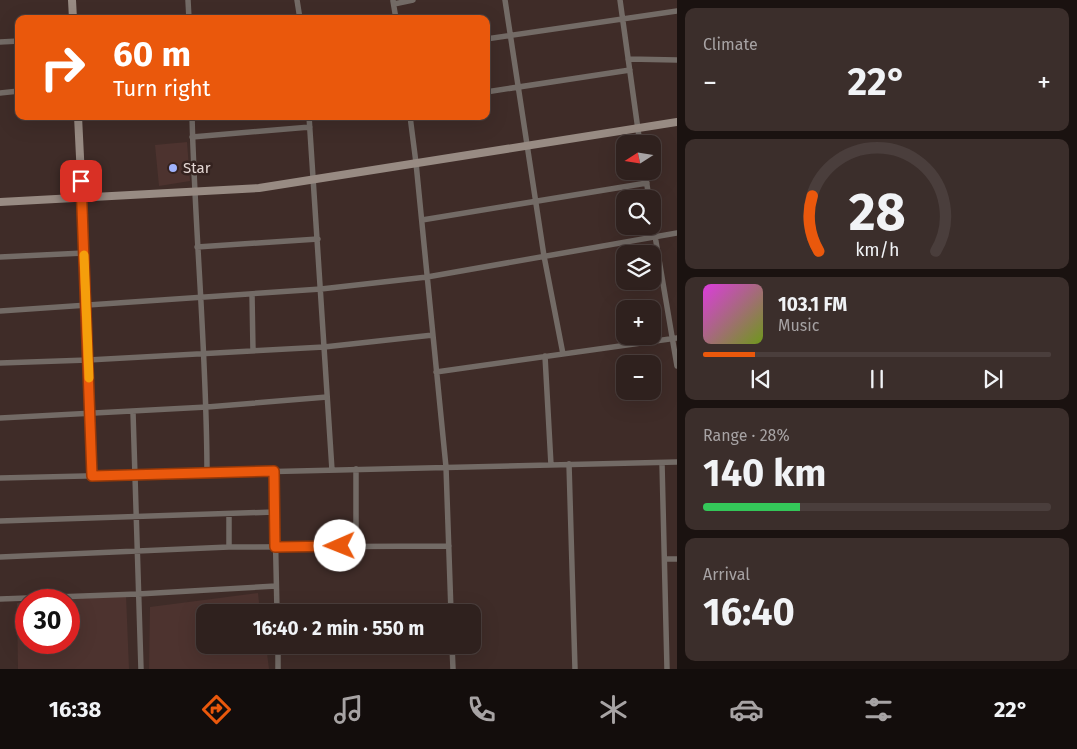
<!DOCTYPE html>
<meta charset="utf-8">
<style>
:root{--surface:#2f211e;--page:#3b2e2b;--text:#f1f3f6;--muted:#a7a3a4;--line:#4a3e3c;--accent:#ea580c}
body{margin:0;font-family:"Fira Sans",sans-serif;background:var(--page);color:var(--text);height:100vh;display:flex;flex-direction:column;font-size:19px;white-space:nowrap}
*{box-sizing:border-box;margin:0}
p{font-size:16px;color:var(--muted)}
.icon{flex:none;width:28px;height:28px;fill:none;stroke:currentColor;stroke-width:2;stroke-linecap:round;stroke-linejoin:round}
.map{position:relative;flex:1;overflow:hidden}
.details{display:flex;flex-direction:column;gap:8px;padding:8px;background:#1a1210;width:400px}
.details>*{flex:none}
.banner{position:absolute;left:15px;top:15px;width:475px;height:105px;border-radius:10px;box-shadow:0 5px 20px #0002,0 0 0 1px var(--line);background:#ea580c;color:#fff;overflow:hidden}
.needle{width:32px;rotate:258deg}
.controls{position:absolute;left:616px;top:135px;display:grid;gap:10px}
.controls a{display:grid;place-items:center;width:45px;height:45px;border-radius:10px;background:var(--surface);box-shadow:0 5px 20px #0002,0 0 0 1px var(--line);font-size:25px}
.speed{position:absolute;left:15px;top:589px;display:flex;gap:10px;font-size:25px;font-weight:700;text-align:center}
.speed>*{display:grid;place-content:center;width:65px;height:65px;border-radius:50%;background:var(--surface);box-shadow:0 5px 20px #0002,0 0 0 1px var(--line);line-height:1}
.speed .limit{border:8px solid #d22;background:#fff;color:#111}
.pin{position:absolute;display:grid;place-items:center;width:42px;height:42px;color:#fff;margin:-21px;border-radius:10px;box-shadow:0 2px 8px #0006}
.me{position:absolute;width:55px;margin:-28px;rotate:269deg;stroke-linejoin:round;filter:drop-shadow(0 0 4px #0008)}
.turn{display:flex;align-items:center;gap:18px;height:105px;padding:0 15px;font-size:22px}
.turn .icon{width:65px;height:65px;stroke-width:2.5}
.turn b{display:block;font-size:35px;line-height:42px}
.big{font-size:38px;font-weight:700;line-height:1.1}
.details .tile{flex:1;display:flex;flex-direction:column;justify-content:center;gap:8px;min-width:0;padding:0 18px;border-radius:10px;background:var(--page)}
.details .dial{align-items:center;gap:0}
.dial svg{height:130px;overflow:visible;fill:none;stroke:var(--line);stroke-width:7;stroke-linecap:round;text-anchor:middle}
.dial text{fill:var(--text);stroke:none}
.song{display:flex;align-items:center;gap:15px}
.cover{width:60px;height:60px;border-radius:8px;background:linear-gradient(135deg,hsl(300 70% 55%),hsl(80 70% 35%))}
.played{height:5px;border-radius:2px;background:linear-gradient(90deg,var(--accent) 15%,var(--line) 15%)}
.keys{display:flex;justify-content:space-around;direction:ltr}
.heat{display:flex;justify-content:space-between;align-items:center;font-size:28px;direction:ltr}
.charge{height:8px;border-radius:4px;background:linear-gradient(90deg,#34c759 28%,var(--line) 0)}
.trip{position:absolute;left:196px;top:604px;width:285px;height:50px;border-radius:10px;background:var(--surface);box-shadow:0 5px 20px #0002,0 0 0 1px var(--line);font-weight:700;line-height:50px;text-align:center}
.tab-bar{display:flex;height:80px;justify-content:space-around;align-items:center;background:#130d0c;color:var(--muted)}
.tab-bar .icon{width:35px;height:35px}
.tab-bar .selected{color:var(--accent)}
.tab-bar b{font-size:22px;color:var(--text)}
main{display:flex;flex:1;min-height:0}
.map>svg:first-child{display:block}
.built{fill:#4d332f}
.lines{fill:none;stroke-linecap:round;stroke-linejoin:round}
.street{stroke:#736b66;stroke-width:5.5}
.secondary{stroke:#988b83;stroke-width:8}
.route-casing{stroke:#983908;stroke-width:12}
.route{stroke:#ea580c;stroke-width:9}
.slow{stroke:#f59e0b;stroke-width:9}
.poi-dot{fill:#a0b3fd;stroke:#34221f;stroke-width:2}
.labels{text-anchor:middle;stroke-width:5;stroke-linejoin:round;paint-order:stroke}
.poi-label{font-size:15px;fill:#e4d7d4;stroke:#34221f;text-anchor:start}
</style>
<main>
<div class="map">
<svg width="677" height="669" viewBox="0 0 677 669">
<rect width="100%" height="100%" fill="#3f2c28"/>
<path class="built" d="M187 142 190 181 159 186 155 145Z
M258 593 260 612H205V645H266L269 669H149L150 607Z
M126 595 129 669H18L17 603 26 602V642H69V600H53Z"/>
<g class="lines">
<path class="street" d="M188 0 189 19
M297 0 300 19
M505 0 544 256 563 354
M620 0 640 144
M393 1 396 19
M394 4 413 0
M486 39 677 11
M0 42 19 41
M628 59 677 60
M486 92 630 70
M0 93 19 91
M192 116C195 236 207 355 207 474
M309 116 332 470
M410 116 416 163 446 467 451 612
M192 137 310 127
M645 171 649 199
M82 198 92 475
M652 218 677 366
M422 220 647 183
M197 247 318 239
M0 257 84 253
M252 294 253 351
M0 311 321 289 427 277 677 233
M545 356 551 465
M0 363 88 360 324 347 433 335
M436 372 677 338
M133 412 141 669
M0 418 207 407 327 397
M662 463 667 669
M569 464 575 669
M274 471 277 612
M0 478 677 462
M0 521 274 512
M356 546V469
M229 547V514
M0 557 229 547 449 546
M665 559H677
M0 599 138 594 276 586
M278 645V669
M452 645 453 669"/>
<path class="secondary" d="M72 0 73 19
M78 116 82 198
M0 202 259 188 677 122"/>
</g>
<g class="lines">
<defs>
<path id="route" d="M81 181 92 476 274 471 275 547 340 546"/>
</defs>
<use href="#route" class="route-casing"/>
<use href="#route" class="route"/>
<path class="slow" d="M84 255 89 378"/>
</g>
<circle class="poi-dot" cx="173" cy="168" r="5"/>
<g class="labels">
<g class="poi-label">
<text x="183" y="173">Star</text>
</g>
</g>
</svg>
<div class="controls">
<a><svg class="needle" viewBox="-14 -14 28 28"><path d="M0-13l5 13h-10z" fill="#e53935"/><path d="M0 13l5-13h-10z" fill="#a7a3a4"/></svg></a>
<a><svg class="icon" aria-label="search" viewBox="0 0 24 24"><circle cx="10" cy="10" r="6"/><path d="M15 15l6 6"/></svg></a>
<a><svg class="icon" aria-label="layers" viewBox="0 0 24 24"><path d="M12 4l9 5-9 5-9-5zM3 14l9 5 9-5"/></svg></a>
<a>+</a>
<a>−</a>
</div>
<div class="speed"><div class="limit">30</div></div>
<div class="pin" style="left:81px;top:181px;background:#d93025"><svg class="icon" aria-label="arrive" viewBox="0 0 24 24"><path d="M6 21V4h12l-3 4 3 4H6"/></svg></div>
<svg class="me" style="left:340px;top:546px" viewBox="-20 -20 40 40"><circle r="19" fill="#fff"/><path d="M0-13L10 11 0 6-10 11z" fill="#ea580c"/></svg>
<div class="trip">16:40 · 2 min · 550 m</div>
<div class="banner">
<div class="turn"><svg class="icon" aria-label="right" viewBox="0 0 24 24"><path d="M7 20v-9h11M14 6l5 5-5 5"/></svg><div><b>60 m</b>Turn right</div></div>
</div>
</div>
<section class="details">
<div class="tile"><p>Climate</p>
<div class="heat"><a>−</a><b class="big">22°</b><a>+</a></div>
</div>
<div class="tile dial"><svg viewBox="0 0 100 80">
<path d="M14 69A42 42 0 1 1 86 69"/>
<path d="M14 69A42 42 0 0 1 10 35" stroke="#ea580c"/>
<text x="50" y="56" font-size="32" font-weight="700">28</text>
<text x="50" y="72" font-size="11">km/h</text>
</svg></div>
<div class="tile">
<div class="song"><i class="cover"></i><div><b>103.1 FM</b><p>Music</p></div></div>
<div class="played"></div>
<div class="keys"><svg class="icon" aria-label="previous" viewBox="0 0 24 24"><path d="M18 5L8 12l10 7zM5 5v14"/></svg><svg class="icon" aria-label="pause" viewBox="0 0 24 24"><path d="M8 5v14M16 5v14"/></svg><svg class="icon" aria-label="next" viewBox="0 0 24 24"><path d="M6 5l10 7-10 7zM19 5v14"/></svg></div>
</div>
<div class="tile"><p>Range · 28%</p><b class="big">140 km</b><div class="charge"></div></div>
<div class="tile"><p>Arrival</p><b class="big">16:40</b></div>
</section>
</main>
<nav class="tab-bar">
<b>16:38</b>
<svg class="icon selected" aria-label="directions" viewBox="0 0 24 24"><path d="M12 3l9 9-9 9-9-9zM9 14v-3h6M13 9l2 2-2 2"/></svg>
<svg class="icon" aria-label="music" viewBox="0 0 24 24"><path d="M9 18V5l10-2v13"/><circle cx="6" cy="18" r="3"/><circle cx="16" cy="16" r="3"/></svg>
<svg class="icon" aria-label="phone" viewBox="0 0 24 24"><path d="M5 4h4l2 5-3 2q2 4 5 5l2-3 5 2v4C11 20 4 13 5 4z"/></svg>
<svg class="icon" aria-label="climate" viewBox="0 0 24 24"><path d="M12 3v18M4 7l16 10M4 17L20 7"/></svg>
<svg class="icon" aria-label="car" viewBox="0 0 24 24"><path d="M5 17H2v-5l4-1 3-4h7l3 4 3 1v5h-3M9 17h6M6 11h13"/><circle cx="7" cy="17" r="2"/><circle cx="17" cy="17" r="2"/></svg>
<svg class="icon" aria-label="filters" viewBox="0 0 24 24"><path d="M4 7h16M4 17h16"/><circle cx="9" cy="7" r="2"/><circle cx="15" cy="17" r="2"/></svg>
<b>22°</b>
</nav>
